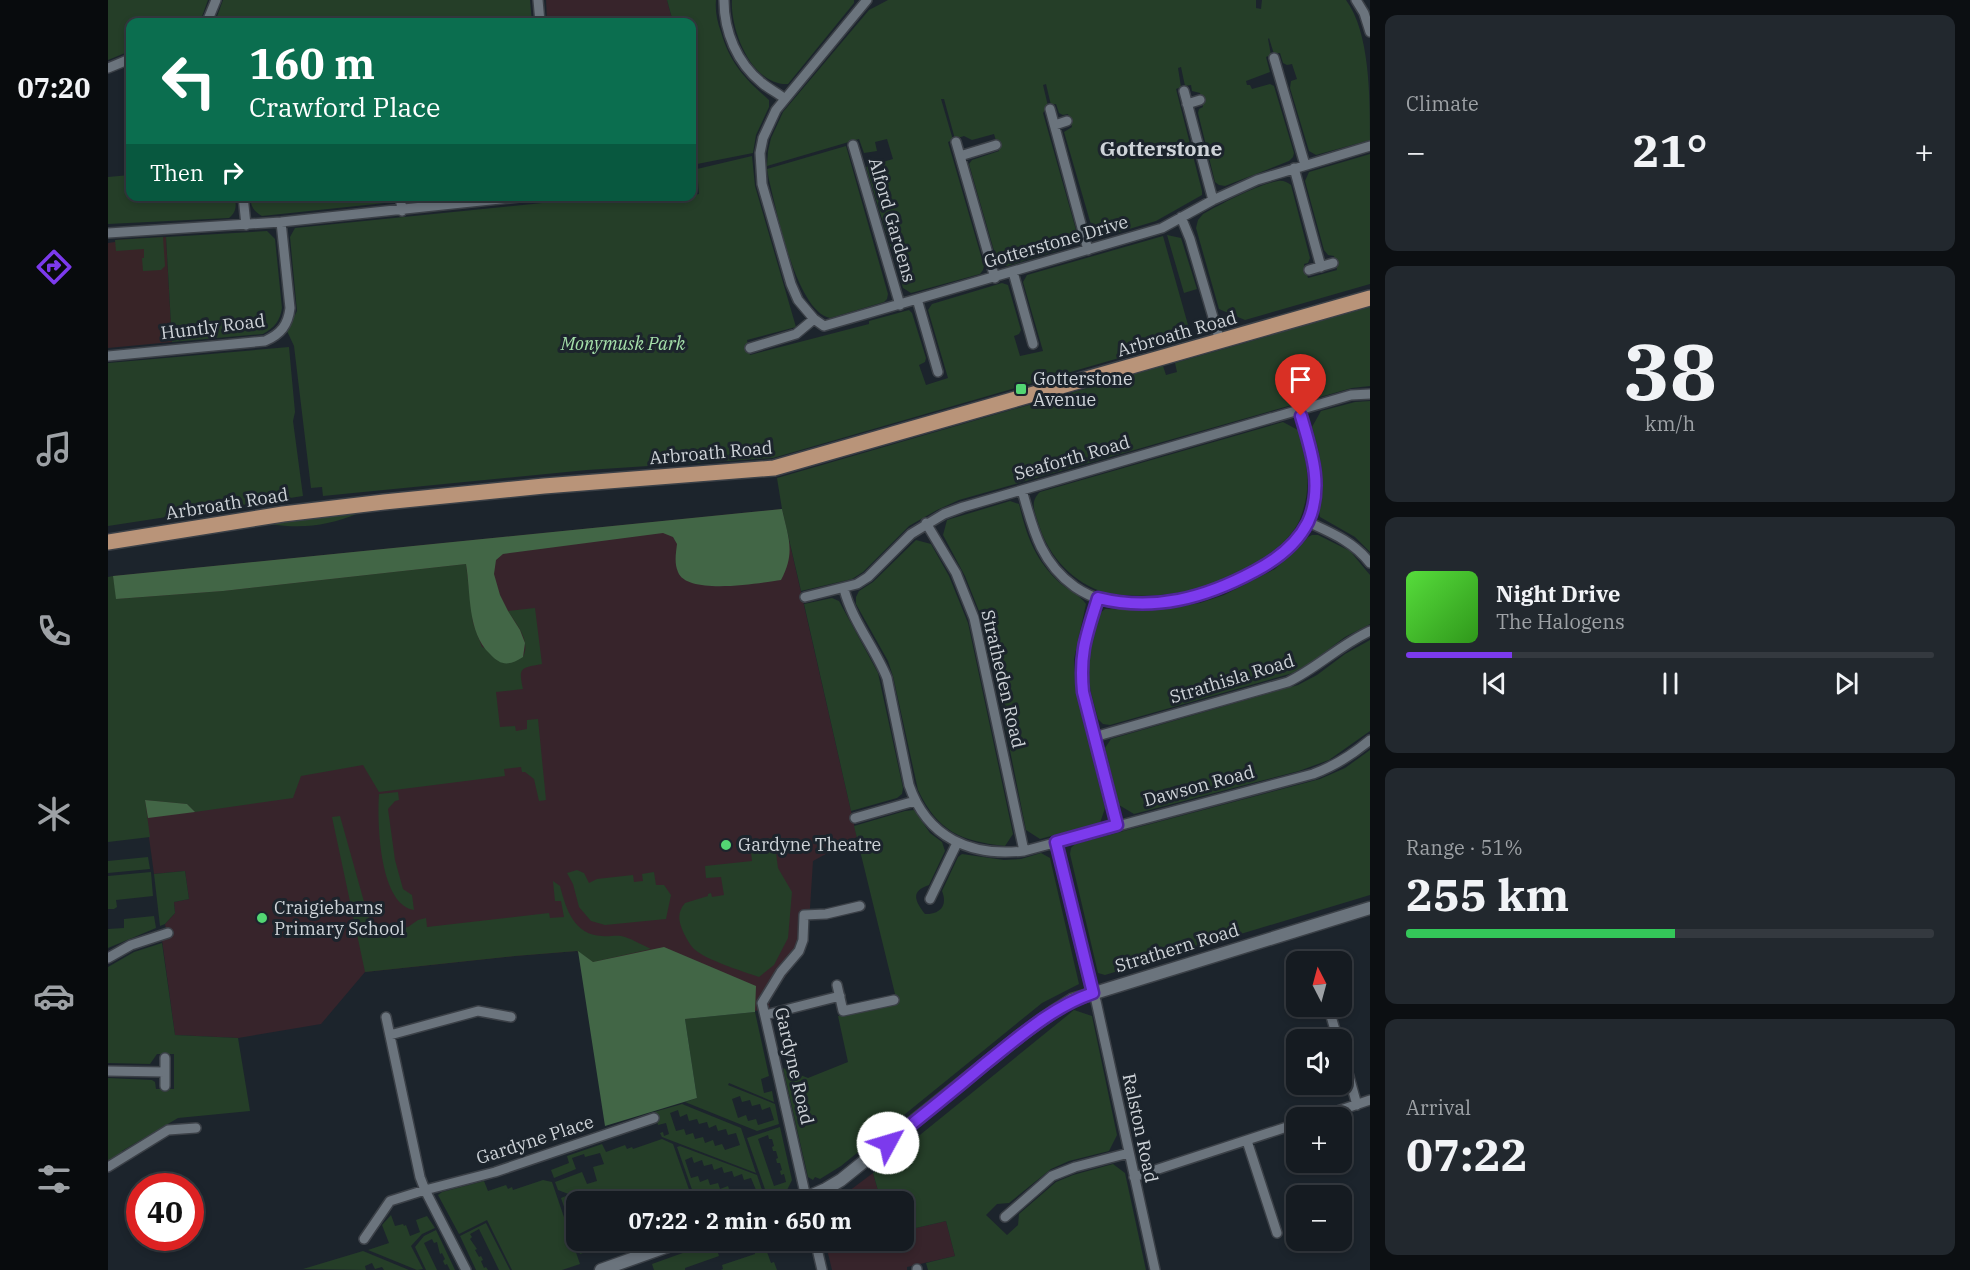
<!DOCTYPE html>
<meta charset="utf-8">
<style>
:root{--surface:#151b21;--page:#22282e;--text:#f1f3f6;--muted:#9da1a5;--line:#34393f;--accent:#7c3aed}
body{margin:0;font-family:"IBM Plex Serif",serif;background:var(--page);color:var(--text);height:100vh;display:flex;flex-direction:column;font-size:22px;white-space:nowrap}
*{box-sizing:border-box;margin:0}
p{font-size:20px;color:var(--muted)}
.icon{flex:none;width:33px;height:33px;fill:none;stroke:currentColor;stroke-width:2;stroke-linecap:round;stroke-linejoin:round}
.map{position:relative;flex:1;overflow:hidden}
.sheet{display:flex;flex-direction:column;gap:15px;padding:15px;background:#0c0f12;width:600px}
.sheet>*{flex:none}
.hud{position:absolute;left:18px;top:18px;width:570px;height:183px;border-radius:12px;box-shadow:0 3px 9px #0003,0 0 0 2px var(--line);background:#0b6e4f;color:#fff;overflow:hidden}
.needle{width:39px;rotate:354deg}
.fabs{position:absolute;left:1178px;top:951px;display:grid;gap:12px}
.fabs a{display:grid;place-items:center;width:66px;height:66px;border-radius:12px;background:var(--surface);box-shadow:0 3px 9px #0003,0 0 0 2px var(--line);font-size:30px}
.speed{position:absolute;left:18px;top:1173px;display:flex;gap:12px;font-size:30px;font-weight:700;text-align:center}
.speed>*{display:grid;place-content:center;width:78px;height:78px;border-radius:50%;background:var(--surface);box-shadow:0 3px 9px #0003,0 0 0 2px var(--line);line-height:1}
.speed .limit{border:9px solid #d22;background:#fff;color:#111}
.pin{position:absolute;display:grid;place-items:center;width:51px;height:51px;color:#fff;margin:-62px -26px;border-radius:50% 50% 50% 0;rotate:-45deg;box-shadow:0 0 6px #0007}
.pin .icon{rotate:45deg}
.me{position:absolute;width:66px;margin:-33px;rotate:51deg;stroke-linejoin:round;filter:drop-shadow(0 0 4px #0008)}
.turn{display:flex;align-items:center;gap:21px;height:126px;padding:0 24px;font-size:27px}
.turn .icon{width:78px;height:78px;stroke-width:2.5}
.turn b{display:block;font-size:42px;line-height:51px}
.then{display:flex;align-items:center;height:57px;padding:0 24px;background:#0003;gap:12px;font-size:22px}
.big{font-size:45px;font-weight:800;line-height:1.1}
.sheet .card{flex:1;display:flex;flex-direction:column;justify-content:center;gap:9px;min-width:0;padding:0 21px;border-radius:12px;background:var(--page)}
.sheet .dial{align-items:center;gap:0}
.dial b{font-size:78px;line-height:1}
.song{display:flex;align-items:center;gap:18px}
.cover{width:72px;height:72px;border-radius:9px;background:linear-gradient(135deg,hsl(110 70% 55%),hsl(110 70% 35%))}
.played{height:6px;border-radius:3px;background:linear-gradient(90deg,var(--accent) 20%,var(--line) 20%)}
.keys{display:flex;justify-content:space-around;direction:ltr}
.heat{display:flex;justify-content:space-between;align-items:center;font-size:33px;direction:ltr}
.charge{height:9px;border-radius:4px;background:linear-gradient(90deg,#34c759 51%,var(--line) 0)}
.trip{position:absolute;left:458px;top:1191px;width:348px;height:60px;border-radius:12px;background:var(--surface);box-shadow:0 3px 9px #0003,0 0 0 2px var(--line);font-weight:800;line-height:60px;text-align:center}
main{display:flex;flex:1;min-height:0}
.dock{display:flex;flex-direction:column;width:108px;justify-content:space-around;align-items:center;background:#080b0d;color:var(--muted)}
.dock .icon{width:42px;height:42px}
.dock .on{color:var(--accent)}
.dock b{font-size:27px;color:var(--text)}
.map>svg:first-child{display:block}
.commercial{fill:#382427}
.education{fill:#37242b}
.green{fill:#253e28;fill-rule:evenodd}
.forest{fill:#426646}
.lines{fill:none;stroke-linecap:round;stroke-linejoin:round}
.minor-casing{stroke:#3b4047;stroke-width:12}
.tertiary-casing{stroke:#3b4047;stroke-width:15}
.primary-casing{stroke:#3b4047;stroke-width:18}
.minor{stroke:#6b747d;stroke-width:9}
.tertiary{stroke:#6b747d;stroke-width:12}
.primary{stroke:#b99479;stroke-width:15}
.route-casing{stroke:#51269a;stroke-width:15}
.route{stroke:#7c3aed;stroke-width:10}
.poi-dot{fill:#53d673;stroke:#1c242c;stroke-width:2}
.labels{text-anchor:middle;stroke-width:6;stroke-linejoin:round;paint-order:stroke}
.street-label{font-size:18px;fill:#ced3d8;stroke:#1c242c}
.park-label{font-size:18px;font-style:italic;fill:#a5e0aa;stroke:#1c242c}
.poi-label{font-size:18px;fill:#ced3d8;stroke:#1c242c;text-anchor:start}
.quarter-label{font-size:21px;font-weight:bold;fill:#ced3d8;stroke:#1c242c}
</style>
<main>
<nav class="dock">
<b>07:20</b>
<svg class="icon on" aria-label="directions" viewBox="0 0 24 24"><path d="M12 3l9 9-9 9-9-9zM9 14v-3h6M13 9l2 2-2 2"/></svg>
<svg class="icon" aria-label="music" viewBox="0 0 24 24"><path d="M9 18V5l10-2v13"/><circle cx="6" cy="18" r="3"/><circle cx="16" cy="16" r="3"/></svg>
<svg class="icon" aria-label="phone" viewBox="0 0 24 24"><path d="M5 4h4l2 5-3 2q2 4 5 5l2-3 5 2v4C11 20 4 13 5 4z"/></svg>
<svg class="icon" aria-label="climate" viewBox="0 0 24 24"><path d="M12 3v18M4 7l16 10M4 17L20 7"/></svg>
<svg class="icon" aria-label="car" viewBox="0 0 24 24"><path d="M5 17H2v-5l4-1 3-4h7l3 4 3 1v5h-3M9 17h6M6 11h13"/><circle cx="7" cy="17" r="2"/><circle cx="17" cy="17" r="2"/></svg>
<svg class="icon" aria-label="filters" viewBox="0 0 24 24"><path d="M4 7h16M4 17h16"/><circle cx="9" cy="7" r="2"/><circle cx="15" cy="17" r="2"/></svg>
</nav>
<div class="map">
<svg width="1262" height="1270" viewBox="0 0 1262 1270">
<rect width="100%" height="100%" fill="#1c242c"/>
<path class="commercial" d="M58 237 64 342 0 348V243L7 242V240Z"/>
<path class="education" d="M438 0H559L565 22H439Z
M674 509 749 837 705 861 700 940 695 953 665 993 661 1001 662 1009 577 1019 500 992 469 951 407 956 257 972 213 1024 130 1038 67 1035 54 940 60 938 57 924 67 913 66 902 81 899 77 871 46 874 5 576Z
M765 1173 773 1201 723 1202 741 1191Z
M838 1221 847 1256 799 1267V1270H724L717 1241 795 1240V1231Z"/>
<path class="green" d="M0 0H100L92 22H22V51L0 60Z
M115 0H422L424 22H107Z
M559 0H608C607 11 609 21 613 32 622 63 637 79 661 100V107L648 135 645 153 584 165V22H565Z
M624 0H746V3L680 84C644 86 622 30 624 0Z
M780 0H1148V8L1153 9 1154 0H1238C1262 32 1262 98 1262 140L1208 155 1201 151 1182 88 1183 81 1189 79 1184 64 1179 65 1175 63 1172 53 1166 54 1161 38 1160 39 1163 55 1158 57 1162 72 1138 81 1139 85H1142L1144 89 1162 84 1166 86 1186 153 1185 157 1181 161 1117 186 1111 185 1107 182 1090 113 1091 109 1095 107 1092 93 1084 91 1083 85 1077 86 1073 67 1070 68 1073 87 1068 89 1094 191V195L1048 221 991 238 986 235 956 132 964 127 960 114 955 115 951 113 948 104 943 105 938 84 935 85 940 106 935 113 970 237 969 243 965 246 899 266 893 265 889 261 861 164 864 160 891 151 886 134 864 140 856 136 847 139 836 99H833L845 140 840 142 876 266 875 270 872 274 803 293 795 288 758 167 785 159 779 139 767 142 769 151 756 153 751 139 659 166 660 151 663 138 675 112 761 10Z
M738 146 780 294 779 299 776 302 722 318C688 311 669 211 661 180L659 169Z
M1262 154V284L1137 320 1111 309 1088 228 1090 220 1095 214C1113 204 1151 184 1170 181 1175 180 1179 182 1183 185L1202 258 1200 263 1196 264 1200 278 1229 270 1226 256 1220 255 1216 250 1197 181 1201 172Z
M644 156 647 186 688 327 639 340 642 355 761 324V321L801 310 804 313 818 358 817 362 811 365 818 385 840 378 820 310 824 304 894 283 900 285 913 330 911 334 906 336 912 356 935 351 915 282 919 275 1055 236 1082 332 1077 339 665 458 479 470 215 496 214 487 203 488 186 346 179 331 189 311 182 237 187 228 493 197 584 196V195L591 194 589 169Z
M22 175V196L127 197C128 206 129 211 121 218L0 224V177Z
M142 197V196L284 197 277 203 154 216C145 211 143 206 142 197Z
M159 231 167 239 174 308C172 321 167 327 155 334L64 342 58 237Z
M1059 235 1073 238 1089 289 1076 293Z
M55 237 57 266 53 270 35 271 34 258H36V249L8 251 7 240Z
M1262 307V386L1244 388 851 500 829 510 801 526 755 572 744 579 693 591 674 509 669 478 1055 366 1058 375 1069 372 1067 363Z
M181 347 187 412 185 421 195 496 0 526V363Z
M1262 401V552L1247 537 1212 517C1208 505 1214 492 1214 479 1214 461 1209 445 1204 427L1213 411 1247 402Z
M1175 422 1190 430C1199 463 1205 485 1192 519 1178 553 1119 583 1085 590 1062 595 1040 597 1017 595 1011 595 1004 595 998 593 965 583 941 557 931 525 927 512 921 502 932 492Z
M902 501 911 504C919 537 927 560 952 583 960 590 972 595 978 604L966 659 968 689 997 808 992 823 932 839 918 830 877 626 857 576 835 535 839 520Z
M251 513C219 526 195 529 161 524Z
M1204 535H1210L1242 551 1262 575V624L1237 637 1206 660 1185 673 1002 725 995 724 990 719 983 693 980 671 981 650 991 614 997 609 1048 610 1092 603 1116 595 1167 569 1200 537Z
M808 540 823 544 841 576 860 623 905 834 897 846C853 841 830 832 810 790L785 676 780 661 748 604V597L751 591 765 582Z
M358 564 365 623 374 647 415 657C423 641 409 625 400 611L427 608 434 664C413 668 410 667 415 689L388 692 392 727 407 726 408 731 419 729V720L430 719 438 800 431 801 426 779 417 772H414L413 767 396 769 397 776 271 792 255 765 193 776 185 798 87 812 79 804 37 800 42 837 0 842V577L5 576 9 599 115 591Z
M724 598 731 601 770 673 795 788 794 794 789 798 743 811 696 604Z
M1262 640V731L1221 760 1191 771 1026 814 1011 805 997 748 1003 739 1190 685 1209 675 1237 654Z
M1262 750V895L997 975 990 973 962 854 963 848 967 844 1212 779 1237 768Z
M290 792 291 800 287 801 280 809 287 860 295 889 304 895 306 910C271 905 269 821 271 794Z
M806 810 822 833 834 842 837 851 821 885C802 891 807 901 817 914 832 914 840 906 834 891L850 857 854 854 896 860 913 859 933 853 942 858 971 984 934 1003 733 1166 712 1179 707 1177 705 1180 700 1177 675 1068 700 1078 740 1062 730 1016 789 1002 746 826 797 811Z
M232 816 260 916 268 934 300 927 310 920 318 918 319 927 441 913 442 918 456 917 453 901H447L445 881 452 886C458 909 466 935 494 936 501 937 510 934 517 937 526 940 534 945 543 949L485 962 469 951 407 956 257 972 224 817Z
M666 838 670 868 684 892 680 938 666 965 651 977C634 971 598 960 586 949 581 944 577 936 574 929 570 919 570 911 577 903L600 896V894L603 893 604 897 616 895 613 877 598 878 597 866 644 861 642 841Z
M40 857 42 869 0 873V861Z
M469 870 476 873 481 883 489 879 525 875 526 882 535 881 534 874 546 872 548 885H556L563 895 558 919 497 925 483 921 471 907 465 884 459 873Z
M77 871 81 899 66 902 67 913 57 924 52 926 46 874Z
M43 872 45 896 8 900 9 907 6 909H0V876Z
M46 916 48 928 0 948V929L16 928V919Z
M54 943 67 1035 130 1038 142 1111 70 1118 14 1151V1153L0 1163V1078L44 1080 47 1082 48 1089H66V1054H49L42 1064 0 1063V967L26 952Z
M966 1010 984 1016 1009 1135 1001 1151 961 1161 943 1169 901 1203 889 1204 878 1215 899 1235 910 1225 911 1214 948 1182 965 1175 1005 1164 1017 1173 1038 1270H820L818 1263 847 1256 838 1221 795 1231V1202L773 1201 765 1173Z
M647 1012 661 1076 653 1079 656 1093 664 1091 666 1102 621 1083 620 1085 667 1104 671 1124 649 1131 577 1102 589 1098 577 1019ZM632 1096 634 1102 642 1100 644 1106 652 1104 654 1110 662 1107 666 1120 650 1125 648 1119 640 1121 638 1115 630 1118 624 1099Z
M574 1104 633 1128 648 1173 554 1137 552 1133 555 1132 556 1136 561 1134 558 1123 550 1125 546 1112ZM570 1110 572 1117 579 1114 581 1121 589 1119 591 1124 599 1122 601 1128 608 1125 610 1131 618 1129 620 1135 628 1133 632 1145 617 1150 614 1144 607 1146 605 1140 597 1143 595 1137 587 1139 585 1133 578 1135 576 1129 568 1131 562 1113Z
M672 1127 684 1180 678 1192 660 1198 639 1138ZM660 1135 661 1139H664L666 1146 664 1147 665 1151H668L670 1158 668 1159 669 1163H672L674 1170 672 1171 673 1175 676 1174 678 1182 666 1186 650 1139Z
M554 1139 565 1144 585 1201H479L450 1190 447 1182 474 1172 479 1184 489 1181 485 1167 496 1164 492 1153 477 1157 476 1154 464 1158 468 1169 446 1178 443 1170 461 1163 459 1156 494 1144 498 1152 517 1145 519 1149 524 1147 525 1149Z
M572 1146 649 1175 657 1199 651 1201H633L632 1199 624 1201H588L569 1147ZM584 1157 586 1163 594 1160 596 1166 604 1164 606 1170 614 1167 616 1173 624 1171 626 1177 634 1174 636 1180 643 1178 648 1190 632 1196 630 1190 622 1192 620 1186 612 1189 610 1183 602 1185 600 1179 592 1182 590 1176 583 1178 577 1160Z
M435 1180 444 1182 472 1264 454 1270H404L379 1220 351 1234 330 1195 334 1192 376 1181 380 1191 398 1185 400 1189 404 1187 405 1190Z
M458 1196 471 1201 468 1202V1211L466 1206 459 1209 465 1227 468 1226V1240L525 1241 526 1245 505 1252 502 1244 472 1254 453 1198Z
M283 1215 287 1226 295 1224 296 1226 298 1225 302 1236 312 1232 308 1220 319 1216 327 1228 314 1234 303 1246 315 1269 309 1270 260 1250 281 1243 274 1225Z
M378 1223 402 1270H391L371 1229 362 1234 364 1237 362 1239 369 1249 367 1250 371 1257 373 1256 375 1260 373 1261 376 1268 378 1267 380 1270H368L352 1236Z
M328 1230 347 1270H342L339 1264 337 1265 335 1261 337 1259 334 1253 332 1254 329 1242 326 1243 324 1239 316 1243 329 1270H318L307 1247 316 1236Z
M619 1240 644 1242 610 1253 611 1256 577 1268V1270H546L544 1264 583 1250 603 1246Z
M661 1246 662 1250 659 1252 663 1263 666 1262 669 1270H613L615 1269 614 1265 647 1254V1251Z
M255 1251 301 1270H276L274 1267 267 1269 264 1263 257 1266 258 1270 195 1269Z"/>
<path class="forest" d="M674 509C680 537 688 552 673 580 652 583 579 596 570 572 566 563 568 553 569 544L565 537 555 533 395 554 388 560 386 574 392 595 400 611 412 630 417 643 415 657C401 666 393 666 382 654 359 632 363 593 358 564L115 591 8 599 5 576Z
M37 800 79 804 87 812 40 818Z
M556 947 648 986 647 1012 577 1019 589 1098 497 1126 470 951 485 962Z"/>
<g class="lines">
<defs>
<path id="minor" d="M430 0 432 22
M616 0C616 32 629 63 654 83 661 89 670 93 677 99
M1248 0 1256 13 1262 32
M99 22 108 0
M1166 58 1197 165
M0 68 22 59
M1076 91 1105 200
M1079 104 1092 100
M942 109 980 250
M947 125 959 121
M848 142 887 278
M745 145 792 305
M852 156 888 145
M1186 168 1213 267
M135 196 138 225
M292 196 294 211
M1073 217 1082 239 1112 341
M0 233 173 222 420 196
M1201 270 1225 263
M905 272 925 344
M809 299 830 372
M706 319 690 300 683 284 654 184 652 153 655 138 668 110 759 0
M642 348 688 334 706 319 716 326 1054 228 1105 200 1149 180 1262 146
M0 356 157 341C173 334 180 325 182 308L173 222
M914 490C925 529 932 562 967 587 1021 624 1107 597 1157 566 1174 555 1192 540 1200 521 1215 483 1203 446 1192 410
M1200 522C1224 533 1246 542 1262 563
M818 523 848 573 866 618 916 851
M736 589C744 621 767 648 779 678L801 785C819 838 863 857 916 851L1205 774C1227 766 1244 755 1262 740
M697 597 749 584 760 577 803 534 836 514 855 507 1243 395 1262 394
M990 598 975 644 973 669 975 692 1009 825
M986 737 1180 682C1209 668 1232 645 1262 631
M747 818 807 801
M947 842 982 985 988 1001 1047 1270
M822 899 849 843
M0 958 23 945 60 933
M729 985 735 1011 786 1000
M1220 1006 1230 1040
M657 1015 732 996
M278 1017 312 1177 317 1190 358 1270
M282 1035 370 1011 403 1017
M1233 1048 1249 1105
M0 1071 57 1072
M57 1086V1058
M1209 1118 1262 1100
M1139 1141 1169 1233
M0 1167 60 1130 88 1128
M1026 1177 1188 1124
M699 1202 654 1003 673 972 691 951 695 940 696 915 718 914 752 906
M897 1217 944 1176 967 1167 1021 1153
M256 1239 282 1201 317 1190 387 1172 546 1118
M707 1240 714 1270
M809 1269V1270"/>
<path id="tertiary" d="M689 1202 718 1189 733 1180 913 1035 945 1012 964 1000 1262 908
M493 1270 577 1240"/>
<path id="primary" d="M0 542 175 514 276 502 436 486 666 468 1262 298"/>
</defs>
<use href="#minor" class="minor-casing"/>
<use href="#tertiary" class="tertiary-casing"/>
<use href="#primary" class="primary-casing"/>
<use href="#minor" class="minor"/>
<use href="#tertiary" class="tertiary"/>
<use href="#primary" class="primary"/>
</g>
<g class="lines">
<defs>
<path id="route" d="M780 1143C813 1117 845 1091 877 1064 911 1037 944 1007 985 993L948 842 1009 825 975 692C971 652 979 634 990 598 1046 612 1097 598 1147 571 1168 560 1189 544 1200 522 1216 487 1203 450 1193 416"/>
</defs>
<use href="#route" class="route-casing"/>
<use href="#route" class="route"/>
</g>
<g class="poi-dot">
<rect x="907" y="383" width="12" height="12" rx="3"/>
<circle cx="618" cy="845" r="6"/>
<circle cx="154" cy="918" r="6"/>
</g>
<g class="labels">
<g class="street-label">
<text transform="translate(784 220) rotate(74)" y="6">Alford Gardens</text>
<text transform="translate(948 242) rotate(-16)" y="6">Gotterstone Drive</text>
<text transform="translate(105 327) rotate(-7)" y="6">Huntly Road</text>
<text transform="translate(1069 334) rotate(-16)" y="6">Arbroath Road</text>
<text transform="translate(603 453) rotate(-5)" y="6">Arbroath Road</text>
<text transform="translate(964 458) rotate(-16)" y="6">Seaforth Road</text>
<text transform="translate(119 504) rotate(-9)" y="6">Arbroath Road</text>
<text transform="translate(895 679) rotate(77)" y="6">Stratheden Road</text>
<text transform="translate(1124 679) rotate(-17)" y="6">Strathisla Road</text>
<text transform="translate(1091 786) rotate(-15)" y="6">Dawson Road</text>
<text transform="translate(1069 948) rotate(-17)" y="6">Strathern Road</text>
<text transform="translate(686 1066) rotate(77)" y="6">Gardyne Road</text>
<text transform="translate(1032 1128) rotate(78)" y="6">Ralston Road</text>
<text transform="translate(427 1140) rotate(-18)" y="6">Gardyne Place</text>
</g>
<g class="park-label">
<text x="515" y="350">Monymusk Park</text>
</g>
<g class="poi-label">
<text x="925" y="385">Gotterstone<tspan x="925" dy="21">Avenue</tspan></text>
<text x="630" y="851">Gardyne Theatre</text>
<text x="166" y="914">Craigiebarns<tspan x="166" dy="21">Primary School</tspan></text>
</g>
<g class="quarter-label">
<text x="1053" y="156">Gotterstone</text>
</g>
</g>
</svg>
<div class="fabs">
<a><svg class="needle" viewBox="-14 -14 28 28"><path d="M0-13l5 13h-10z" fill="#e53935"/><path d="M0 13l5-13h-10z" fill="#9da1a5"/></svg></a>
<a><svg class="icon" aria-label="sound" viewBox="0 0 24 24"><path d="M4 9h4l5-4v14l-5-4H4zM17 9q2 3 0 6"/></svg></a>
<a>+</a>
<a>−</a>
</div>
<div class="speed"><div class="limit">40</div></div>
<div class="pin" style="left:1193px;top:416px;background:#d93025"><svg class="icon" aria-label="arrive" viewBox="0 0 24 24"><path d="M6 21V4h12l-3 4 3 4H6"/></svg></div>
<svg class="me" style="left:780px;top:1143px" viewBox="-20 -20 40 40"><circle r="19" fill="#fff"/><path d="M0-13L10 11 0 6-10 11z" fill="#7c3aed"/></svg>
<div class="trip">07:22 · 2 min · 650 m</div>
<div class="hud">
<div class="turn"><svg class="icon" aria-label="left" viewBox="0 0 24 24"><path d="M17 20v-9H6M10 6l-5 5 5 5"/></svg><div><b>160 m</b>Crawford Place</div></div>
<div class="then">Then<svg class="icon" aria-label="right" viewBox="0 0 24 24"><path d="M7 20v-9h11M14 6l5 5-5 5"/></svg></div>
</div>
</div>
<section class="sheet">
<div class="card"><p>Climate</p>
<div class="heat"><a>−</a><b class="big">21°</b><a>+</a></div>
</div>
<div class="card dial"><b>38</b><p>km/h</p></div>
<div class="card">
<div class="song"><i class="cover"></i><div><b>Night Drive</b><p>The Halogens</p></div></div>
<div class="played"></div>
<div class="keys"><svg class="icon" aria-label="previous" viewBox="0 0 24 24"><path d="M18 5L8 12l10 7zM5 5v14"/></svg><svg class="icon" aria-label="pause" viewBox="0 0 24 24"><path d="M8 5v14M16 5v14"/></svg><svg class="icon" aria-label="next" viewBox="0 0 24 24"><path d="M6 5l10 7-10 7zM19 5v14"/></svg></div>
</div>
<div class="card"><p>Range · 51%</p><b class="big">255 km</b><div class="charge"></div></div>
<div class="card"><p>Arrival</p><b class="big">07:22</b></div>
</section>
</main>
